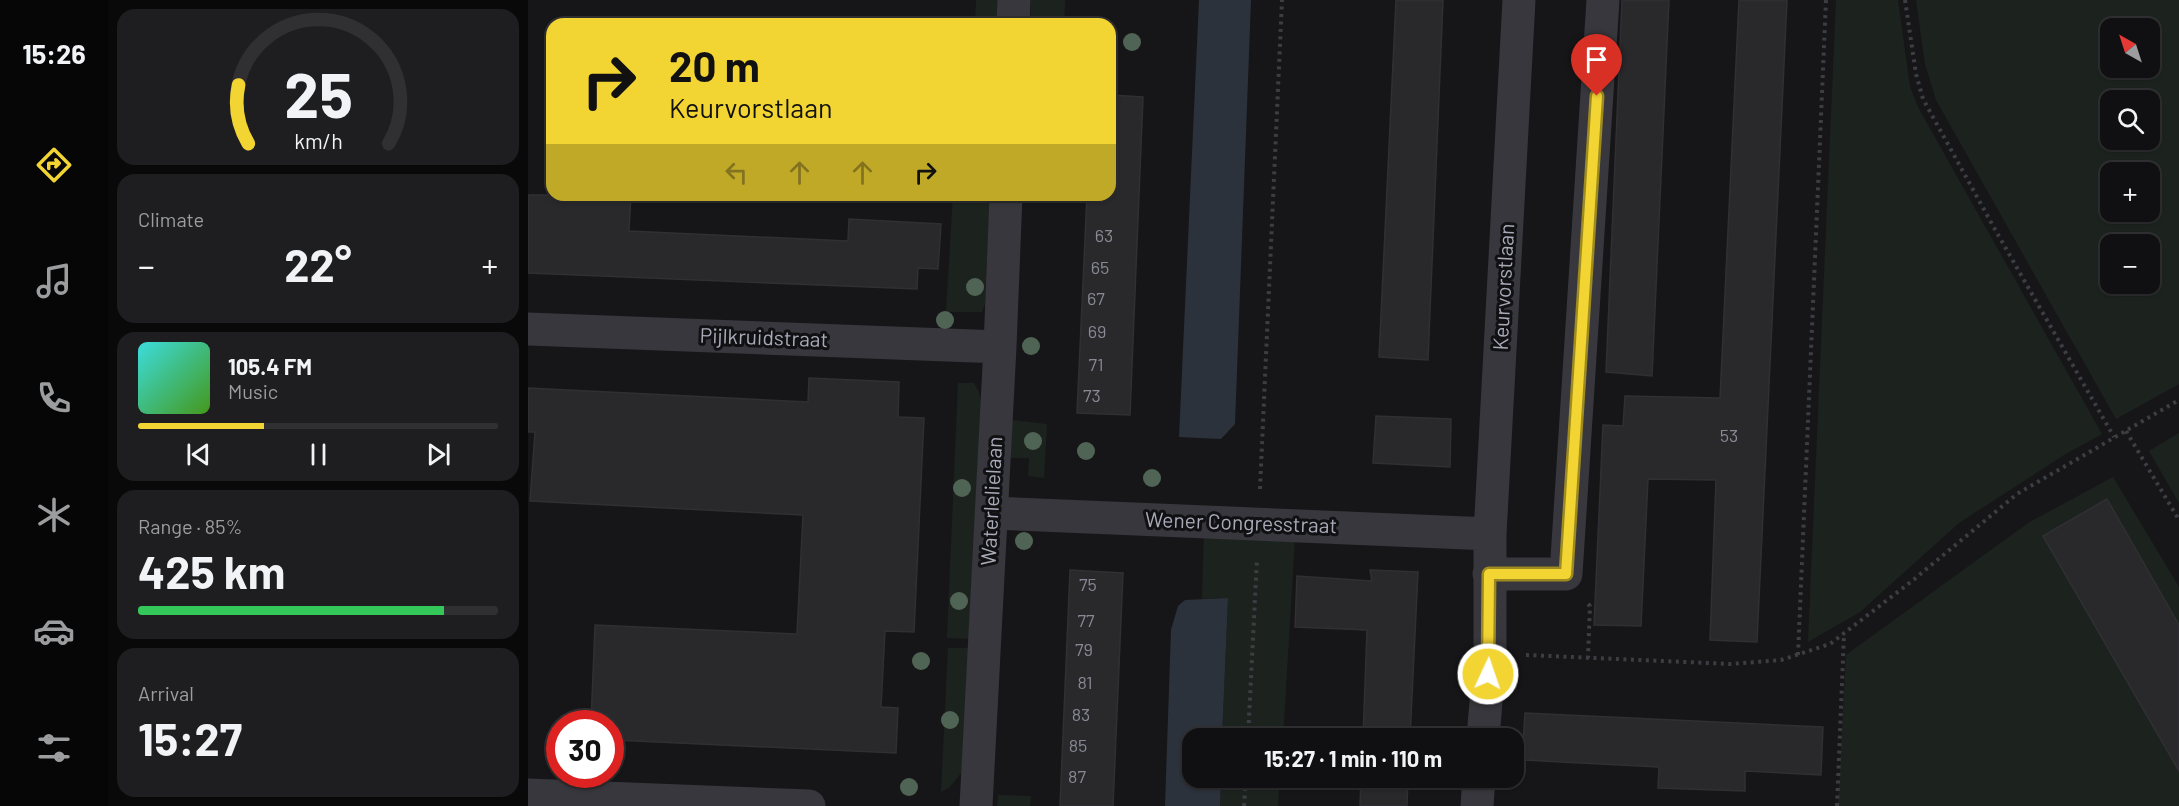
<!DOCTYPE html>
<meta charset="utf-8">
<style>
:root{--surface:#101012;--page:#1e1e20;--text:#f1f3f6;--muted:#9c9d9f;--line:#303032;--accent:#f2d433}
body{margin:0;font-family:Barlow,sans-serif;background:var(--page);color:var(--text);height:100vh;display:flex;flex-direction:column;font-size:22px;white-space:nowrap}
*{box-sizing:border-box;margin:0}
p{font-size:20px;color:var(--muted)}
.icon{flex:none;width:33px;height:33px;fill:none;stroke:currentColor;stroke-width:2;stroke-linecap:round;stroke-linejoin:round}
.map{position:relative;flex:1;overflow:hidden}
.panel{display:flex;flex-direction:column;gap:9px;padding:9px;background:#09090a;width:420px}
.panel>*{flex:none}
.guide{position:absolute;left:18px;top:18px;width:570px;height:183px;border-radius:18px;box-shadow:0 2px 4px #0004,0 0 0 2px var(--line);background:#f2d433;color:#111;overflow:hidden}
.needle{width:39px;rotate:321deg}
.fabs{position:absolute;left:1572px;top:18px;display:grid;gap:12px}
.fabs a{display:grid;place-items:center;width:60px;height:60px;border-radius:12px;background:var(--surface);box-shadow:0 2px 4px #0004,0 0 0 2px var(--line);font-size:30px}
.speed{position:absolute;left:18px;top:710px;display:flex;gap:12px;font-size:30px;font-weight:700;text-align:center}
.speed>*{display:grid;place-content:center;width:78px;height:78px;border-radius:50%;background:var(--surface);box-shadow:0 2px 4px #0004,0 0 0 2px var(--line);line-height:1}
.speed .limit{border:9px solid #d22;background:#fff;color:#111}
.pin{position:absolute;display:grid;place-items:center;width:51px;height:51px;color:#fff;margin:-62px -26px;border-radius:50% 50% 50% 0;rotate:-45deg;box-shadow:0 0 6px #0007}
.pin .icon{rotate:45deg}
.me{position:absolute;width:66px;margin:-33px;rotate:3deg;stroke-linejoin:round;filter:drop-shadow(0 0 4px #0008)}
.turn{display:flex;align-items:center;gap:21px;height:126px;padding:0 24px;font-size:27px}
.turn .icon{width:78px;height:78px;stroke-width:2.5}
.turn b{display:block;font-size:42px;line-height:51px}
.lanes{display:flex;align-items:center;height:57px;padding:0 24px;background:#0003;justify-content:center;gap:30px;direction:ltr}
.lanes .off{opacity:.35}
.big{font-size:45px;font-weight:700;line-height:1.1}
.panel .tile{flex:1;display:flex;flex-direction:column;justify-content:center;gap:9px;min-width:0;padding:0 21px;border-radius:18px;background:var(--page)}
.panel .dial{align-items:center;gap:0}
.dial svg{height:156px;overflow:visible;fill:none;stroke:var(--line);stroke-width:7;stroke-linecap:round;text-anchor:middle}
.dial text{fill:var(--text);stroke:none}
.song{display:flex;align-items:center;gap:18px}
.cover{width:72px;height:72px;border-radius:9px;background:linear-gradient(135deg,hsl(180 70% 55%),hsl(100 70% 35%))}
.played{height:6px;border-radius:3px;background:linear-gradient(90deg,var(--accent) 35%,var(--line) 35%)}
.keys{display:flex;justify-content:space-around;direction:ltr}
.heat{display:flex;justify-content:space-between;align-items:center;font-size:33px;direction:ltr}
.charge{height:9px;border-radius:4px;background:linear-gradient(90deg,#34c759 85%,var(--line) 0)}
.trip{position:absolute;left:654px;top:728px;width:342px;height:60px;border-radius:18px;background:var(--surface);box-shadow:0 2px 4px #0004,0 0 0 2px var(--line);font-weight:700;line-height:60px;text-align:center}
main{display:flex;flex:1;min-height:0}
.tabs{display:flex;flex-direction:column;width:108px;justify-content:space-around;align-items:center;background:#060607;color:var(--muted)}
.tabs .icon{width:42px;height:42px}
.tabs .current{color:var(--accent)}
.tabs b{font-size:27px;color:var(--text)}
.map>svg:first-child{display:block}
.green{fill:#1c231e;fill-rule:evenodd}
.water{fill:#2c323c}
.building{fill:#29292c;stroke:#303034;stroke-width:1.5}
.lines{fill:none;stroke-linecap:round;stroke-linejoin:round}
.path{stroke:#3d3d44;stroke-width:4;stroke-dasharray:3 4.5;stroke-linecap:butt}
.street{stroke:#37373d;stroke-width:33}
.tree{fill:#506455}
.route-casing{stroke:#9d8a21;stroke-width:15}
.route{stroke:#f2d433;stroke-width:10}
.labels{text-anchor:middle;stroke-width:6;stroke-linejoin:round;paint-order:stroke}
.number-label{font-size:18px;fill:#888994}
.street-label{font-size:21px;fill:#a8aab8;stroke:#111113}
</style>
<main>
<nav class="tabs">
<b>15:26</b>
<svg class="icon current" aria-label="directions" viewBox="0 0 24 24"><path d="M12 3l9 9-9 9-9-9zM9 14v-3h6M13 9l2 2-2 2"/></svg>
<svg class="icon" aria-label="music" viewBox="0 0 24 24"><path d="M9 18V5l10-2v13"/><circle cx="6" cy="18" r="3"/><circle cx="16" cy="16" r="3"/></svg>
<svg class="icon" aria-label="phone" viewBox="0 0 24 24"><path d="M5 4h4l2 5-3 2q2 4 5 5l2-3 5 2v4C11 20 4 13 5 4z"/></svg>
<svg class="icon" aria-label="climate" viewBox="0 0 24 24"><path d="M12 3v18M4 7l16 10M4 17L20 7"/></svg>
<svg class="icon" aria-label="car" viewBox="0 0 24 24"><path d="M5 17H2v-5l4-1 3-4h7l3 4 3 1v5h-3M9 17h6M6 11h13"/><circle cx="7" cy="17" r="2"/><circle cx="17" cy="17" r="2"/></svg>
<svg class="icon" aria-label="filters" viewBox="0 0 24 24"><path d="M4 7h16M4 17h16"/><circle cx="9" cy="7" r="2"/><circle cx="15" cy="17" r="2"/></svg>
</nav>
<section class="panel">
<div class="tile dial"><svg viewBox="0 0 100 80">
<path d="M14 69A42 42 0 1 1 86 69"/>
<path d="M14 69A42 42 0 0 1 9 39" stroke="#f2d433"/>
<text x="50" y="56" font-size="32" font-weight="700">25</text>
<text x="50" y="72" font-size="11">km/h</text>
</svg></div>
<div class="tile"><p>Climate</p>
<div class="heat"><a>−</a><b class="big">22°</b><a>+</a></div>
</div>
<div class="tile">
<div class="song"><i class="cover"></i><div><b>105.4 FM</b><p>Music</p></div></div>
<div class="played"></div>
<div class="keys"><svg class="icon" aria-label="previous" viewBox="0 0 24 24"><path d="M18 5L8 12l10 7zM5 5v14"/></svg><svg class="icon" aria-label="pause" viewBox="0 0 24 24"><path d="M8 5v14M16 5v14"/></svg><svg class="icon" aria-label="next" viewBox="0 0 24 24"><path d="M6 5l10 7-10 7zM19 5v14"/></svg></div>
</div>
<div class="tile"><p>Range · 85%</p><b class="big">425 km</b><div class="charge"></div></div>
<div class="tile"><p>Arrival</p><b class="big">15:27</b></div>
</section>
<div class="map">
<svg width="1651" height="806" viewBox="0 0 1651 806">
<rect width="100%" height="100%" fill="#161618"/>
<path class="green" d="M448 0H471L470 24H447Z
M503 0H537L536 24H502Z
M1308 0H1370L1382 87 1391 109 1574 434 1536 455 1431 523 1332 612 1280 642Z
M1388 0H1651V384L1588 419 1408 100 1397 64ZM1582 28H1622V68H1582ZM1582 100H1622V140H1582ZM1582 172H1622V212H1582ZM1582 244H1622V284H1582Z
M425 195H462L457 304 454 312H418Z
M430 383H446L451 392 453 401 445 639 419 638Z
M483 420 519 424 516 478 500 476 501 458H483Z
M1651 433V503L1621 451Z
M1585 477 1651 587V806H1310L1318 655 1500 523Z
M676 533 767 538 755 738H694L700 598 674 599Z
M420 648H444L434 772 421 788 413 792Z
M693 777H752L750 806H692Z
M470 795 503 796 502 806H469Z"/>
<path class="water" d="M671 0H723L707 424 693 439 651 437Z
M700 598 694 738H664V777H693L692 806H637L643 630 650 606 657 600Z"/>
<path class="building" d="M868 0H915L900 360 851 357Z
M1094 0H1141L1124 376 1078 372Z
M1211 0H1259L1229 642 1182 640 1188 480 1120 479 1113 626 1066 625 1075 425 1095 426 1097 396 1192 398Z
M582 95 615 97 602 415 549 413 559 195H582Z
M0 195H103L101 231 320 241 321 219 413 224 410 269 390 268 389 289 0 273Z
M281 378 371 382 370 417 396 418 386 632 357 631 353 707 370 708 368 753 87 740 88 723H63L67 625 269 634 275 515 2 501 7 432H0V388L280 402Z
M848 416 923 419 922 467 845 463Z
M1579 499 1651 625V771L1515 536Z
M542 570 595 573 585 806H532Z
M842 570 890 572 882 738H835L839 630 767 627 769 576 844 581Z
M997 713 1295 727 1293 775 1217 771V791L1130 788 1131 767 994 760Z
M833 777H880L879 806H832Z"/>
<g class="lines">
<path class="path" d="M1377 0 1388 74 1395 99 1469 233 1586 437
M1598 431 1651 520
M732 489 754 0
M1060 604 1062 606 1060 658
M998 655 1203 664 1253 660 1302 644 1384 581 1489 494 1651 400
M1270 655 1298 0
M720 738 729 559
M716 806 718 777
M1309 806 1316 634"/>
<path class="street" d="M485 24 486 0
M0 329 472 347
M464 513 962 534
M961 574H1038L1075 0
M955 738 962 653V534L991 0
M0 795 281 806
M448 806 472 347 478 195
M949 806 951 777"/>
</g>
<g class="tree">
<circle cx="604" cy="42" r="9"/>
<circle cx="447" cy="287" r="9"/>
<circle cx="417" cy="320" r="9"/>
<circle cx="503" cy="346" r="9"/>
<circle cx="505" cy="441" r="9"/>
<circle cx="558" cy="451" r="9"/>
<circle cx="624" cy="478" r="9"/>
<circle cx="434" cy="488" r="9"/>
<circle cx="496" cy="541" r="9"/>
<circle cx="431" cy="601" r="9"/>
<circle cx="393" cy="661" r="9"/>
<circle cx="422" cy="720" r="9"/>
<circle cx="381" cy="787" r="9"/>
</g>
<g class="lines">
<defs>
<path id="route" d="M960 674 961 574H1038L1069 96"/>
</defs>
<use href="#route" class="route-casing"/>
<use href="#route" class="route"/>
</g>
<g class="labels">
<g class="number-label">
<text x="576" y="242">63</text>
<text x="572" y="274">65</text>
<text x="568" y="305">67</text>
<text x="569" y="338">69</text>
<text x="568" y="371">71</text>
<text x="564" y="402">73</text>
<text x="1201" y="442">53</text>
<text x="560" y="591">75</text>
<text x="558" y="627">77</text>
<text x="556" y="656">79</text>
<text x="557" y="689">81</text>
<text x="553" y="721">83</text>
<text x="550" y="752">85</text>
<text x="549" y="783">87</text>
</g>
<g class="street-label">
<text transform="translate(976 287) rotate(-87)" y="7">Keurvorstlaan</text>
<text transform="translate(236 338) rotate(2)" y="7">Pijlkruidstraat</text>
<text transform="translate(464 501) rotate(-87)" y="7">Waterlelielaan</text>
<text transform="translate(713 523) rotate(2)" y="7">Wener Congresstraat</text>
</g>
</g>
</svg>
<div class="fabs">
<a><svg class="needle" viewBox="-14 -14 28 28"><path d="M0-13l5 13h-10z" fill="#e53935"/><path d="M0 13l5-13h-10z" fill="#9c9d9f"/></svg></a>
<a><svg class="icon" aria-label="search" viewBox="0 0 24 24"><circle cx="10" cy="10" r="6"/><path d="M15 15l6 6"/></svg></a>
<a>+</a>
<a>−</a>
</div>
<div class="speed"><div class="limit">30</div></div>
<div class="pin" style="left:1069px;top:96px;background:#d93025"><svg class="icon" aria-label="arrive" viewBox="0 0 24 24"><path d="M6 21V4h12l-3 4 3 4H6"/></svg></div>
<svg class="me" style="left:960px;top:674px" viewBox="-20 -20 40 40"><circle r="17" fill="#f2d433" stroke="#fff" stroke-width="3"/><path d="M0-11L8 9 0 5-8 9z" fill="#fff"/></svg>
<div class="trip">15:27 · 1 min · 110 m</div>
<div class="guide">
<div class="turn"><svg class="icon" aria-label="right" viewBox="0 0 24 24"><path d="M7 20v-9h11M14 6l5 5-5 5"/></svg><div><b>20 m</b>Keurvorstlaan</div></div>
<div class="lanes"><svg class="icon off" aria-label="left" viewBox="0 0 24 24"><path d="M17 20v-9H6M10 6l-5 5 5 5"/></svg><svg class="icon off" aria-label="ahead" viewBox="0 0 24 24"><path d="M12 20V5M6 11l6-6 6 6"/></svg><svg class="icon off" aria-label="ahead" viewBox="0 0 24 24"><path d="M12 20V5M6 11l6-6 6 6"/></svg><svg class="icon" aria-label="right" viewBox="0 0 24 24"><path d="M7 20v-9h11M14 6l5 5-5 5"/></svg></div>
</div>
</div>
</main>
